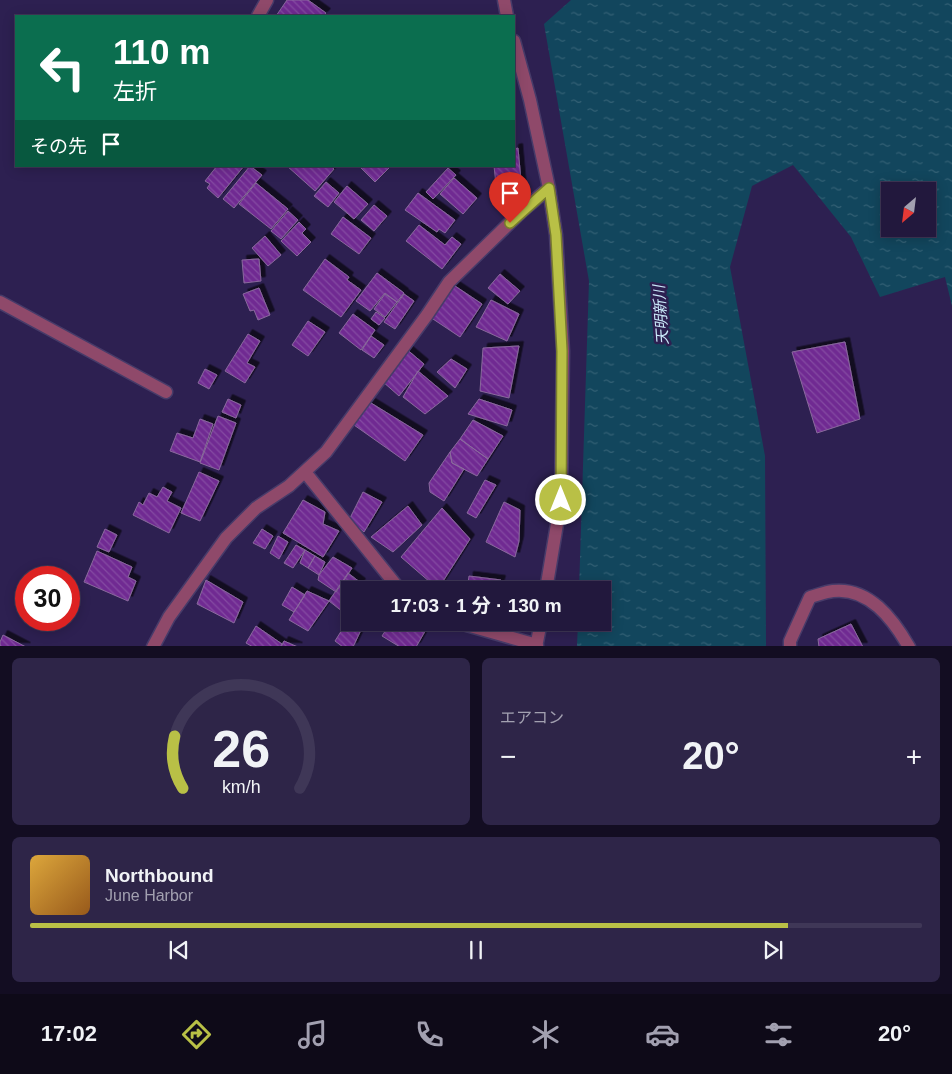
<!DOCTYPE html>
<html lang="ja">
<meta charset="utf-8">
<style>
:root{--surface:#22183d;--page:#2e2548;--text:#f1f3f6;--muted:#a2a0b0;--line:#3f3757;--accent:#b9c046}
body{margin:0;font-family:Arial,"Noto Sans JP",sans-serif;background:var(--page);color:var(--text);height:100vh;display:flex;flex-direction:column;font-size:19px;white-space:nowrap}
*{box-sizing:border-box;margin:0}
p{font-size:16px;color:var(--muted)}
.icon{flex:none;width:28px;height:28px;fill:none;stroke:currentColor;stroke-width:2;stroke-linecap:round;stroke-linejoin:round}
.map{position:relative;height:646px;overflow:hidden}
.details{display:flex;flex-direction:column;gap:12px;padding:12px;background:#130d22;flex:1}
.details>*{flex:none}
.top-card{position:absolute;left:15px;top:15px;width:500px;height:152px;border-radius:0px;box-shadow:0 2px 12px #0003,0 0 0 1px var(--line);background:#0b6e4f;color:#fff;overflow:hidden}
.needle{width:32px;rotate:208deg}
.tools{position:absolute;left:881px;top:182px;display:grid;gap:10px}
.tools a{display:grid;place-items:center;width:55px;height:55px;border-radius:0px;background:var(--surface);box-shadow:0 2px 12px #0003,0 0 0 1px var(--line);font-size:25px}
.speed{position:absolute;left:15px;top:566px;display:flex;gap:10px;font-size:25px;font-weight:700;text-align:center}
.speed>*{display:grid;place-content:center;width:65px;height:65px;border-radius:50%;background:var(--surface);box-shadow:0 2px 12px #0003,0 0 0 1px var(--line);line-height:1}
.speed .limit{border:8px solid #d22;background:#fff;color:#111}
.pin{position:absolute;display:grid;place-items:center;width:42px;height:42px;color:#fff;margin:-51px -21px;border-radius:50% 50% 50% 0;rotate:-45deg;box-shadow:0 0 5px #0007}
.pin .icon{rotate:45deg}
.me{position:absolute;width:55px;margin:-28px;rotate:0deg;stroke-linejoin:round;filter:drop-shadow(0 0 4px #0008)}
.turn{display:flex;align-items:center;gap:18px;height:105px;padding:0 15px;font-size:22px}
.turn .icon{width:65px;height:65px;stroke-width:2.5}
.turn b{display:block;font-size:35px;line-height:42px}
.then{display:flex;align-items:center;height:48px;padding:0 15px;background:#0003;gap:10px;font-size:19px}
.big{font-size:38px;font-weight:700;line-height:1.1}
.details .card{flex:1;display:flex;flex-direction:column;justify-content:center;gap:8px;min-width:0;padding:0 18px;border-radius:8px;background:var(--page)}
.details .dial{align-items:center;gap:0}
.dial svg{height:130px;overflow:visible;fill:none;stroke:var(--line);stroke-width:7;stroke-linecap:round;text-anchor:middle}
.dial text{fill:var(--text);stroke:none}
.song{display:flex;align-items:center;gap:15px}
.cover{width:60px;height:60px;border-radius:8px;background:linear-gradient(135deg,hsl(40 70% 55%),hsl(30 70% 35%))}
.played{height:5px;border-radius:2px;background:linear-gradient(90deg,var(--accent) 85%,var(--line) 85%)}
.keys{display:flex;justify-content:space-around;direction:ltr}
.heat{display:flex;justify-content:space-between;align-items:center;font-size:28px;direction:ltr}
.details .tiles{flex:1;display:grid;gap:12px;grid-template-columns:1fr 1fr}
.card:last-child{grid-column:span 2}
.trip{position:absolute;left:341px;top:581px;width:270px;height:50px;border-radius:0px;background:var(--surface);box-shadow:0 2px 12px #0003,0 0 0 1px var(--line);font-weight:700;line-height:50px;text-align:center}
.menu{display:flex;height:80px;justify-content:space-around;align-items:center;background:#0e0a18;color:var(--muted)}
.menu .icon{width:35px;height:35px}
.menu .active{color:var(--accent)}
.menu b{font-size:22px;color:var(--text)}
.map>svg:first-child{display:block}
.water{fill:url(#water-ripples);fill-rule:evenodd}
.building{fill:url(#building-back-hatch);stroke:#8a699d;filter:url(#shadow)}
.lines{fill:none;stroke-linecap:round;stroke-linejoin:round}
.minor-casing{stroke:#473b69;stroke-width:15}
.minor{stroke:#8f496a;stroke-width:12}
.route-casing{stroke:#787d2e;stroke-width:12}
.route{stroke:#b9c046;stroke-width:9}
.labels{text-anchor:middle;stroke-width:5;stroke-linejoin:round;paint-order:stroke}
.water-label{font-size:15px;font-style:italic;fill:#cbeafa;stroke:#2d2051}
</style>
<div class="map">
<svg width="952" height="647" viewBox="0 0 952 647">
<defs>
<pattern id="water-ripples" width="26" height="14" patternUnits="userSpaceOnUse" patternTransform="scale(1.25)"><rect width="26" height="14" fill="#12465d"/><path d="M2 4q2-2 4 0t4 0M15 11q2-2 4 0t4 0" fill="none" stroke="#346175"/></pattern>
<pattern id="building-back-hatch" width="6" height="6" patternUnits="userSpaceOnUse" patternTransform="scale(1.25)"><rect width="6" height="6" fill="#702b92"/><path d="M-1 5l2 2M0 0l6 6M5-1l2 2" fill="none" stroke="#844aa2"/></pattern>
<filter id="shadow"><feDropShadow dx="4.5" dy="-4.5" stdDeviation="0" flood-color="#0009"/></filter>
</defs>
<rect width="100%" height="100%" fill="#2d2051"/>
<path class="water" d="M571 0H952V306L945 277 880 297 851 237 793 165 752 186 730 267 765 456 766 646H577L578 623 602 622V590H579L589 281 544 24ZM890 191H928V229H890Z"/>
<path class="building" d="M287 0H308L326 13 323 16H276Z
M518 148 522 192 497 194 494 166H514V149Z
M244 166 218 198 207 188 210 184 205 181 217 166Z
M250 166 262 175 234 208 223 199Z
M287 166H331L334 169 315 191Z
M359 166H388L389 168 375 182Z
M448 168 456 175 433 199 426 192Z
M454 178 477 198 463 214 440 194Z
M326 182 339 193 328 207 314 196Z
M256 183 288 209 271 229 239 204Z
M347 186 368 204 354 219 334 202Z
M418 193 455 220 445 233 439 229 437 232 405 210Z
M374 205 387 216 374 231 361 220Z
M288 211 298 220 281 239 271 231Z
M343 217 371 238 359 254 331 234Z
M299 222 306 229 302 233 311 242 297 256 281 241Z
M419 225 445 245 452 237 461 244 442 269 406 241Z
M265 236 281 255 268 266 252 248Z
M259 259 261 281 244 283 242 260Z
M325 259 349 277 347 280 361 290 341 317 303 290Z
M377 273 404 293 397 302 385 293 370 311 356 301Z
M500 274 520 291 508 304 488 288Z
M449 282 482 304 460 337 427 315Z
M259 288 270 315 258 320 254 310 250 311 243 294Z
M385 294 397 302 385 317 374 309Z
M404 294 414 301 395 329 384 322Z
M491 300 519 314 507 341 476 327Z
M376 312 385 318 379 325 371 319Z
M353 314 375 330 361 350 339 333Z
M308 321 325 332 308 356 292 345Z
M248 334 260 341 247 363 255 367 245 383 225 371Z
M371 336 384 345 374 358 362 350Z
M845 342 860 419 817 433 792 352Z
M519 346 509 398 480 391 483 348Z
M405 348 424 364 399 396 382 381Z
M451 359 467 369 455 388 437 372Z
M205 369 217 375 209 389 198 383Z
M418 371 448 396 425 414 403 397Z
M228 399 241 405 236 418 222 412Z
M479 399 512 410 507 426 468 414Z
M371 403 423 435 405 461 354 425Z
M218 416 236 423 219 470 200 463Z
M200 419 213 424 200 462 170 451 177 433 193 438Z
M473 420 503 436 488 459 460 439Z
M460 439 488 459 477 476 452 463 450 452Z
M450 452 452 463 464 469 444 501 430 492 429 483Z
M199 472 219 481 200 521 181 513Z
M485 480 496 485 476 518 467 513Z
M163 487 172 492 167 501 181 508 169 533 133 515 139 502 143 505 149 493 157 497Z
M363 492 382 502 364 532 349 520Z
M303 500 325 512 323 524 339 531 323 557 283 533Z
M504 502 520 510 519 541 515 557 486 542Z
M408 506 422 525 393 552 371 537Z
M442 508 470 539 438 589 401 557Z
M105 529 117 535 109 552 97 547Z
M262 529 273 536 265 549 253 543Z
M278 536 288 542 279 559 270 553Z
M296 545 305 550 293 568 284 563Z
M305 550 315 556 308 568 300 563Z
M97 551 132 567 128 577 136 581 128 601 84 582Z
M315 556 325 562 319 575 308 568Z
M333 557 352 568 336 592 318 580 319 575Z
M348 573 361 583 356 590H350V600L343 612 329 601Z
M469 576 501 580 498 590H467Z
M206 580 243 602 234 623 197 604Z
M292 587 305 595 294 612 282 605Z
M307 591 329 601 308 631 289 620Z
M350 608V621L343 616Z
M353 622H366L361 628Z
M391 622H422L428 626 416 647H400L382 636Z
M851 624 863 647H819L818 639Z
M345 625 360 632 353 647H343L335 641Z
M256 626 282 644 280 647H253L246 643Z
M3 635 26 647H0V642Z
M284 641 298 647H281Z"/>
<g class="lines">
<defs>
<path id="minor" d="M504 0 507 16
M258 16 267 0
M514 41 530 100 549 188 556 235 563 351 561 500 546 590
M0 302 166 392
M305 472 400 590
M456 622 537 645
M153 647 169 617 226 538 256 508 289 486 326 452 427 315 449 282 522 211 549 188
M536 647 541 622
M790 647V641L810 597C818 595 825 592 833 591 869 587 893 619 909 647"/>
</defs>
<use href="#minor" class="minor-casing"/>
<use href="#minor" class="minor"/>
</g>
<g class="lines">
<defs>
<path id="route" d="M510 223 549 188 556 235 562 351 561 500"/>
</defs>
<use href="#route" class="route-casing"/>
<use href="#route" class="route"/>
</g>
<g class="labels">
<g class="water-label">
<text transform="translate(661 315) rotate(-94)" y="5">天明新川</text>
</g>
</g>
</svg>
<div class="tools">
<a><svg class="needle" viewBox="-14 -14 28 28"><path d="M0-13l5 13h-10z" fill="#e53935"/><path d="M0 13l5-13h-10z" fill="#a2a0b0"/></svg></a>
</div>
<div class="speed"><div class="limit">30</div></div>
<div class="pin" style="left:510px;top:223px;background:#d93025"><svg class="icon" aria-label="arrive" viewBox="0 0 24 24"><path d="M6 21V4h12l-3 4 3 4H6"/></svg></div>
<svg class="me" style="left:561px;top:500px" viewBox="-20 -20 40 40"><circle r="17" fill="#b9c046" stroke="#fff" stroke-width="3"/><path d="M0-11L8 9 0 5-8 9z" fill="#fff"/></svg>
<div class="trip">17:03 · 1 分 · 130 m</div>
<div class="top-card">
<div class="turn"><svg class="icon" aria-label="left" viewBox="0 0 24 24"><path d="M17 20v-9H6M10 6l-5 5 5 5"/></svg><div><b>110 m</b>左折</div></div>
<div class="then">その先<svg class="icon" aria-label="arrive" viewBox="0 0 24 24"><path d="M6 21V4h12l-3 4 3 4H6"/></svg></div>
</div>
</div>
<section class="details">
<div class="tiles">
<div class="card dial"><svg viewBox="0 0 100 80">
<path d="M14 69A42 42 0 1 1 86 69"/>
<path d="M14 69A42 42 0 0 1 9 37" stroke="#b9c046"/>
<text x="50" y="56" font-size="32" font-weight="700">26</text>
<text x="50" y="72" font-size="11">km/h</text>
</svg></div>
<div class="card"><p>エアコン</p>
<div class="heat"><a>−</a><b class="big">20°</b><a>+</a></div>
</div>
<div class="card">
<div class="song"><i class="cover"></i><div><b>Northbound</b><p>June Harbor</p></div></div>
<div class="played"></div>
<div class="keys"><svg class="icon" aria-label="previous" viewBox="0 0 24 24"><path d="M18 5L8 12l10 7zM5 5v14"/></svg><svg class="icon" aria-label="pause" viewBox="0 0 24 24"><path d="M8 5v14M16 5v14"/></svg><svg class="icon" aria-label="next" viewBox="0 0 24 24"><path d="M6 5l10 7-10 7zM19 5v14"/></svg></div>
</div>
</div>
</section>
<nav class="menu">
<b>17:02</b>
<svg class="icon active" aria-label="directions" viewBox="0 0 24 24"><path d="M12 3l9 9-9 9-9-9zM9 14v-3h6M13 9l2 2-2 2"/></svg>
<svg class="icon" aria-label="music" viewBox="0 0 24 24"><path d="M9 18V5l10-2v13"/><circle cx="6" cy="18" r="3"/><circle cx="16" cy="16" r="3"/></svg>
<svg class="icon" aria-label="phone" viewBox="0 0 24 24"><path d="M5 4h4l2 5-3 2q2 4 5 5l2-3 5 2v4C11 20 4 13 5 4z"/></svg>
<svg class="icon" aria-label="climate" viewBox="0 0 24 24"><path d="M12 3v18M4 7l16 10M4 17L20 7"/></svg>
<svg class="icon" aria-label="car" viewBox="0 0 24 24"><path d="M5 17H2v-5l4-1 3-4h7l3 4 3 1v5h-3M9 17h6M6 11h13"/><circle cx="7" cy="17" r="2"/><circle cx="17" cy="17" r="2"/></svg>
<svg class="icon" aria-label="filters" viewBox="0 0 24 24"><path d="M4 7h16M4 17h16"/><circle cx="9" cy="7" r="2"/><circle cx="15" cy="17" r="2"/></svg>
<b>20°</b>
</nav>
